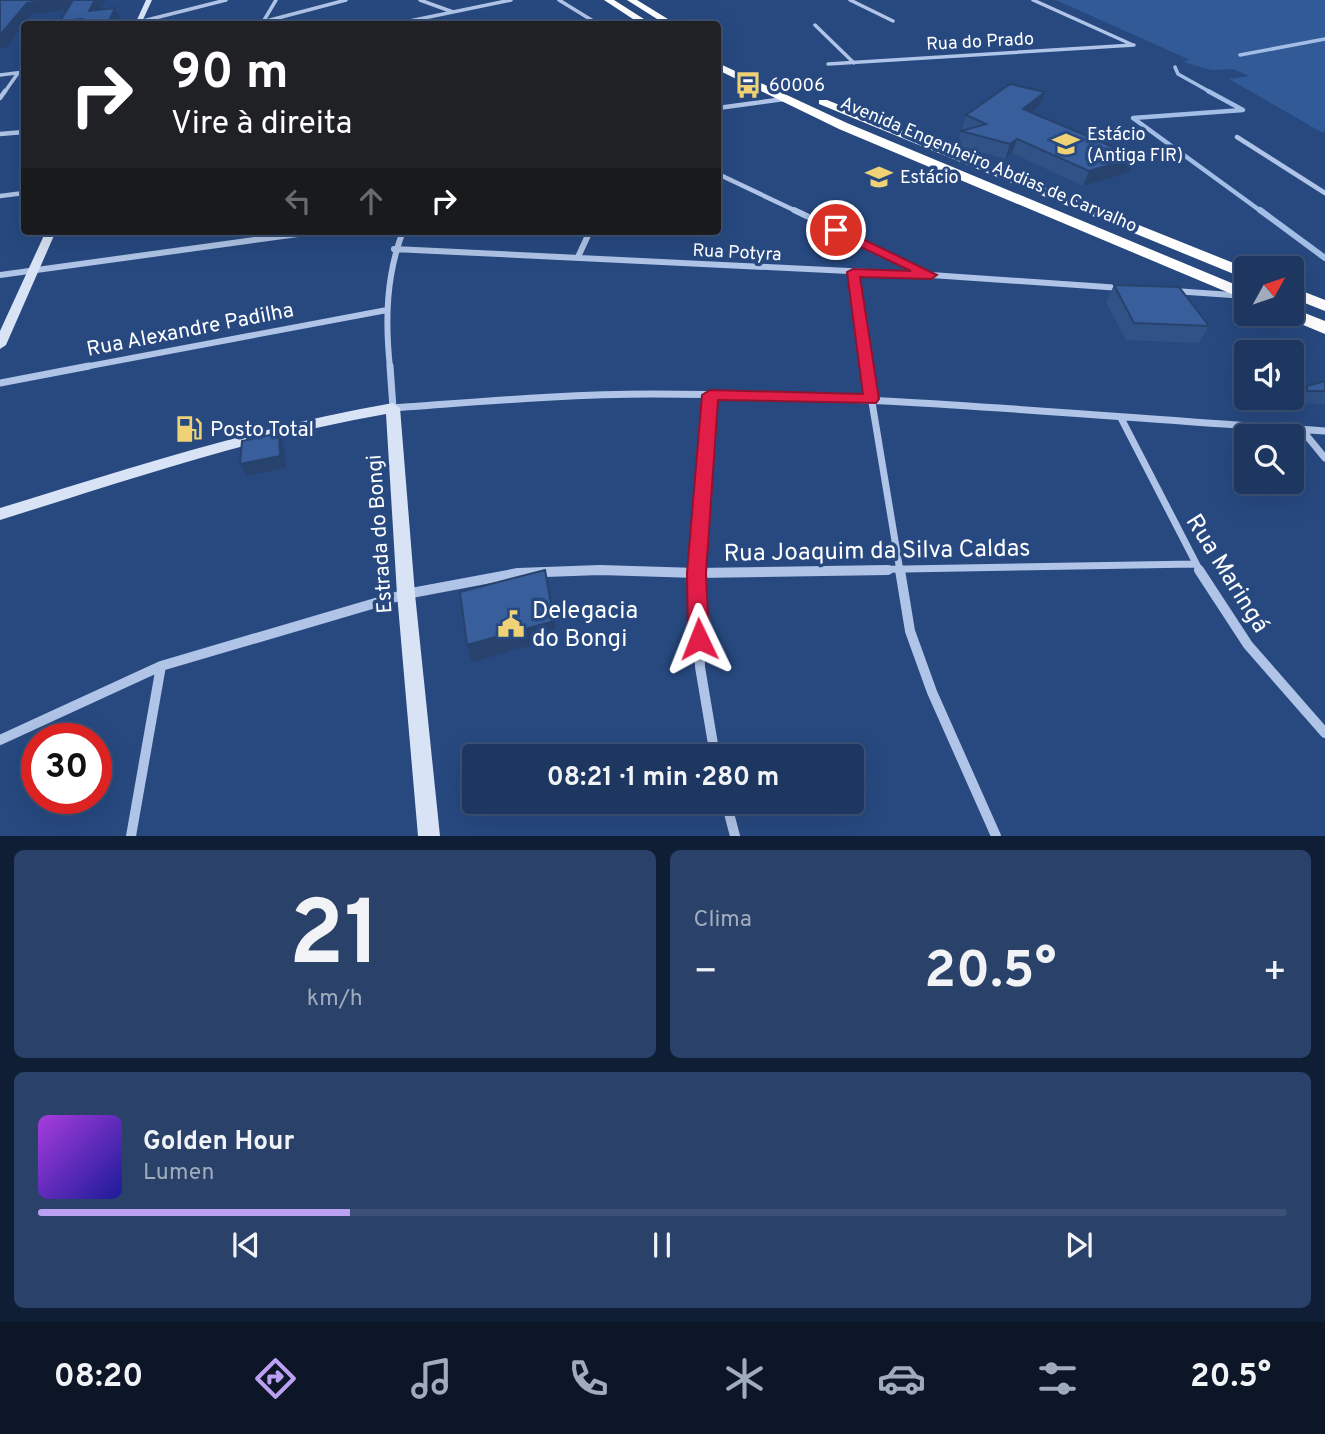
<!DOCTYPE html>
<html lang="pt">
<meta charset="utf-8">
<style>
:root{--surface:#1d3760;--page:#2a4269;--text:#f1f3f6;--muted:#a0acbd;--line:#3b5175;--accent:#bca0f2}
body{margin:0;font-family:Overpass,sans-serif;background:var(--page);color:var(--text);height:100vh;display:flex;flex-direction:column;font-size:26px;white-space:nowrap}
*{box-sizing:border-box;margin:0}
p{font-size:23px;color:var(--muted)}
.icon{flex:none;width:38px;height:38px;fill:none;stroke:currentColor;stroke-width:2;stroke-linecap:round;stroke-linejoin:round}
.map{position:relative;height:836px;overflow:hidden}
.sheet{display:flex;flex-direction:column;gap:14px;padding:14px;background:#101e35;flex:1}
.sheet>*{flex:none}
.banner{position:absolute;left:21px;top:21px;width:700px;height:214px;border-radius:7px;box-shadow:0 7px 28px #0002,0 0 0 2px var(--line);background:#202124;color:#fff;overflow:hidden}
.needle{width:46px;rotate:50deg}
.buttons{position:absolute;left:1234px;top:256px;display:grid;gap:14px}
.buttons a{display:grid;place-items:center;width:70px;height:70px;border-radius:7px;background:var(--surface);box-shadow:0 7px 28px #0002,0 0 0 2px var(--line);font-size:35px}
.speed{position:absolute;left:21px;top:723px;display:flex;gap:14px;font-size:35px;font-weight:700;text-align:center}
.speed>*{display:grid;place-content:center;width:91px;height:91px;border-radius:50%;background:var(--surface);box-shadow:0 7px 28px #0002,0 0 0 2px var(--line);line-height:1}
.speed .limit{border:10px solid #d22;background:#fff;color:#111}
.pin{position:absolute;display:grid;place-items:center;width:60px;height:60px;color:#fff;margin:-30px;border:4px solid #fff;border-radius:50%;box-shadow:0 2px 7px #0007}
.me{position:absolute;width:77px;margin:-38px;rotate:358deg;stroke-linejoin:round;filter:drop-shadow(0 0 5px #0008)}
.turn{display:flex;align-items:center;gap:24px;height:147px;padding:0 35px;font-size:32px}
.turn .icon{width:91px;height:91px;stroke-width:2.5}
.turn b{display:block;font-size:49px;line-height:60px}
.lanes{display:flex;align-items:center;height:66px;padding:0 35px;background:#0003;justify-content:center;gap:35px;direction:ltr}
.lanes .off{opacity:.35}
.big{font-size:52px;font-weight:700;line-height:1.1}
.sheet .widget{flex:1;display:flex;flex-direction:column;justify-content:center;gap:10px;min-width:0;padding:0 24px;border-radius:10px;background:var(--page)}
.sheet .dial{align-items:center;gap:0}
.dial b{font-size:91px;line-height:1}
.song{display:flex;align-items:center;gap:21px}
.cover{width:84px;height:84px;border-radius:10px;background:linear-gradient(135deg,hsl(280 70% 55%),hsl(240 70% 35%))}
.played{height:7px;border-radius:4px;background:linear-gradient(90deg,var(--accent) 25%,var(--line) 25%)}
.keys{display:flex;justify-content:space-around;direction:ltr}
.heat{display:flex;justify-content:space-between;align-items:center;font-size:38px;direction:ltr}
.sheet .tiles{flex:1;display:grid;gap:14px;grid-template-columns:1fr 1fr}
.widget:last-child{grid-column:span 2}
.trip{position:absolute;left:462px;top:744px;width:402px;height:70px;border-radius:7px;background:var(--surface);box-shadow:0 7px 28px #0002,0 0 0 2px var(--line);font-weight:700;line-height:70px;text-align:center}
.tab-bar{display:flex;height:112px;justify-content:space-around;align-items:center;background:#0c1626;color:var(--muted)}
.tab-bar .icon{width:49px;height:49px}
.tab-bar .active{color:var(--accent)}
.tab-bar b{font-size:32px;color:var(--text)}
.map>svg:first-child{display:block}
.green{fill:#325a97}
.lines{fill:none;stroke-linecap:round;stroke-linejoin:round}
.stream-far2{stroke:#a3bee6;stroke-width:3.5}
.stream-far1{stroke:#a3bee6;stroke-width:4.5}
.stream{stroke:#a3bee6;stroke-width:6}
.street-far4{stroke:#afc4e6;stroke-width:3.5}
.street-far3{stroke:#afc4e6;stroke-width:4.5}
.street-far2{stroke:#afc4e6;stroke-width:6}
.street-far1{stroke:#afc4e6;stroke-width:7}
.street{stroke:#afc4e6;stroke-width:10}
.secondary{fill:#d8e3f5;fill-rule:evenodd}
.highway{fill:#fff;fill-rule:evenodd}
.wall{fill:#305286}
.shaded-wall{fill:#27426d}
.building{fill:#385f9c;stroke:#27426d;stroke-width:2}
.route{fill:#e11d48;stroke:#92132f;stroke-width:2}
.labels{text-anchor:middle;stroke-width:7;stroke-linejoin:round;paint-order:stroke}
.far-street-label{font-size:18px;fill:#fff;stroke:#274980}
.far-poi-label{font-size:18px;fill:#fff;stroke:#274980;text-anchor:start}
.street-label{font-size:21px;fill:#fff;stroke:#274980}
.poi-label{font-size:21px;fill:#fff;stroke:#274980;text-anchor:start}
.near-street-label{font-size:24px;fill:#fff;stroke:#274980}
.near-poi-label{font-size:24px;fill:#fff;stroke:#274980;text-anchor:start}
</style>
<div class="map">
<svg width="1325" height="836" viewBox="0 0 1325 836">
<rect width="100%" height="100%" fill="#274980"/>
<path class="green" d="M1056 0H1325V132H1321L1229 79 1249 76 1233 69 1212 70 1183 62 1190 60Z"/>
<g class="lines">
<path class="stream-far2" d="M1240 55 1325 39
M1175 67 1178 74 1212 93"/>
<path class="stream-far1" d="M1208 91 1243 110 1133 118 1262 212"/>
<path class="stream" d="M1260 210 1325 258"/>
<path class="street-far4" d="M420 0 453 12
M559 0 598 24
M850 0 893 21
M1033 0 1133 45
M139 22 226 0
M263 22 276 0
M255 24 346 0
M395 24 511 0
M815 25 854 63
M828 64 1134 45
M0 75 24 72
M4 93 18 73"/>
<path class="street-far3" d="M0 98 5 91
M718 108 784 99
M0 134 24 132
M1237 137 1325 193
M718 174 798 212
M0 196 24 193"/>
<path class="street-far2" d="M794 210 926 273
M394 249 931 275 1121 288
M578 257 590 231
M853 272 867 368
M0 275 320 231
M1174 291 1246 296
M79 368 387 310
M390 368C385 320 386 276 403 231"/>
<path class="street-far1" d="M390 366 393 408C479 402 566 394 652 394 877 394 1101 417 1325 431
M866 366 900 571
M0 383 89 366
M1121 418 1200 571
M1302 430 1325 458
M565 571H642
M698 571 710 395
M791 571 1195 564"/>
<path class="street" d="M698 570 700 667 715 756
M900 570 910 631 932 692 996 836
M1199 570 1248 645 1325 733
M0 740 161 666 406 594 518 573 600 570 697 573 888 570
M726 802 735 836
M131 836 161 666"/>
<path class="secondary" d="M146 0H152L141 24H135Z
M46 231H56L6 345 0 349V331Z
M393 403 400 408 415 594 440 836H418L397 594 386 414C254 437 128 480 0 520V508C130 468 259 426 393 403Z"/>
<path class="highway" d="M604 0H614L647 21 639 23Z
M627 0H637L676 24H665Z
M718 63 847 123 1246 289V300L839 129 718 70Z
M819 100H827L1246 268V279L819 104Z
M1292 287 1325 300V311L1292 298Z
M1292 308 1325 321V334L1284 317 1281 313H1292Z"/>
</g>
<path class="wall" d="M1045 92 1040 105 1031 112 1130 172 1083 186 1012 153 1005 159 957 146 961 131 965 130 962 129 966 115Z
M1114 285 1209 326 1199 343 1126 340 1106 302Z
M1325 381V404L1298 403V398L1307 386Z"/>
<path class="shaded-wall" d="M56 0H75L79 9 32 14 6 48H0V35L27 3Z
M95 0H106L94 22 89 11Z
M115 8 120 19 118 24H108Z
M82 19 85 24H62L60 21Z
M1045 92 1040 105 1019 123 1023 109Z
M1017 139 1012 153 1005 159 1010 144Z
M1137 157 1130 172 1083 186 1089 171Z
M279 433 284 445 286 468 247 476 240 464Z
M554 621 557 638 472 662 467 645Z"/>
<path class="building" d="M0 0H56L27 3 0 35Z
M73 0H95L89 11 115 8 108 24H79L82 19 60 21Z
M1010 84 1045 92 1023 109 1137 157 1089 171 1017 139 1010 144 961 131 986 124 966 115Z
M1114 285 1179 287 1209 326 1134 323Z
M1325 381V391H1307V386Z
M279 433 280 456 240 464 242 441Z
M545 570 554 621 467 645 460 592Z"/>
<path class="route" d="M832 228H840L937 275 931 279 860 277 879 399 876 403 718 400 706 573 709 639 706 646 699 648 691 646 688 639 687 573 702 395 710 390 863 394 847 272 853 269 911 271 832 233Z"/>
<defs>
<symbol id="bus-bare" viewBox="-9 -9 18 18"><path d="M-5-6H5V4H4V6H2V4H-2V6H-4V4H-5ZM-3.5-4V0h7V-4ZM-3.5 1.2v1.5H-2V1.2ZM2 1.2v1.5H3.5V1.2Z" fill="#eed275" stroke="#274980" stroke-width="2.5" paint-order="stroke"/></symbol>
<symbol id="university-bare" viewBox="-9 -9 18 18"><path d="M0-5L7-2L0 1L-7-2ZM-4 1L0 2.5L4 1V4Q0 6-4 4Z" fill="#eed275" stroke="#274980" stroke-width="2.5" paint-order="stroke"/></symbol>
<symbol id="fuel-bare" viewBox="-9 -9 18 18"><path d="M-5.5-6h7V0h2V4h1.3V-2.5L3-4.5l.8-.8L6-3V5H2.5V1h-1V6h-7ZM-4.2-4.7v3.2H.2V-4.7Z" fill="#eed275" stroke="#274980" stroke-width="2.5" paint-order="stroke"/></symbol>
<symbol id="civic-bare" viewBox="-9 -9 18 18"><path d="M-.6-6.5H3V-4.5H.6V-3L4-1V1h2V6H-6V1h2V-1L-.6-3ZM-1.2 2.5V6h2.4V2.5Z" fill="#eed275" stroke="#274980" stroke-width="2.5" paint-order="stroke"/></symbol>
</defs>
<g fill-rule="evenodd">
<use href="#bus-bare" x="729" y="66" width="38" height="38"/>
<use href="#university-bare" x="1047" y="125" width="38" height="38"/>
<use href="#university-bare" x="860" y="158" width="38" height="38"/>
<use href="#fuel-bare" x="170" y="410" width="38" height="38"/>
<use href="#civic-bare" x="492" y="605" width="38" height="38"/>
</g>
<g class="labels">
<g class="far-street-label">
<text transform="translate(980 41) rotate(-3)" y="6">Rua do Prado</text>
<text transform="translate(989 164) rotate(23)" y="6">Avenida Engenheiro Abdias de Carvalho</text>
<text transform="translate(737 252) rotate(3)" y="6">Rua Potyra</text>
</g>
<g class="far-poi-label">
<text x="769" y="91">60006</text>
<text x="1087" y="140">Estácio<tspan x="1087" dy="21">(Antiga FIR)</tspan></text>
<text x="900" y="183">Estácio</text>
</g>
<g class="street-label">
<text transform="translate(190 329) rotate(-11)" y="7">Rua Alexandre Padilha</text>
<text transform="translate(379 534) rotate(-94)" y="7">Estrada do Bongi</text>
</g>
<g class="poi-label">
<text x="210" y="436">Posto Total</text>
</g>
<g class="near-street-label">
<text transform="translate(877 550) rotate(-1)" y="8">Rua Joaquim da Silva Caldas</text>
<text transform="translate(1228 573) rotate(58)" y="8">Rua Maringá</text>
</g>
<g class="near-poi-label">
<text x="532" y="618">Delegacia<tspan x="532" dy="28">do Bongi</tspan></text>
</g>
</g>
</svg>
<div class="buttons">
<a><svg class="needle" viewBox="-14 -14 28 28"><path d="M0-13l5 13h-10z" fill="#e53935"/><path d="M0 13l5-13h-10z" fill="#a0acbd"/></svg></a>
<a><svg class="icon" aria-label="sound" viewBox="0 0 24 24"><path d="M4 9h4l5-4v14l-5-4H4zM17 9q2 3 0 6"/></svg></a>
<a><svg class="icon" aria-label="search" viewBox="0 0 24 24"><circle cx="10" cy="10" r="6"/><path d="M15 15l6 6"/></svg></a>
</div>
<div class="speed"><div class="limit">30</div></div>
<div class="pin" style="left:836px;top:230px;background:#d93025"><svg class="icon" aria-label="arrive" viewBox="0 0 24 24"><path d="M6 21V4h12l-3 4 3 4H6"/></svg></div>
<svg class="me" style="left:699px;top:639px" viewBox="-20 -20 40 40"><path d="M0-17L14 15 0 8-14 15z" fill="#e11d48" stroke="#fff" stroke-width="4"/></svg>
<div class="trip">08:21 · 1 min · 280 m</div>
<div class="banner">
<div class="turn"><svg class="icon" aria-label="right" viewBox="0 0 24 24"><path d="M7 20v-9h11M14 6l5 5-5 5"/></svg><div><b>90 m</b>Vire à direita</div></div>
<div class="lanes"><svg class="icon off" aria-label="left" viewBox="0 0 24 24"><path d="M17 20v-9H6M10 6l-5 5 5 5"/></svg><svg class="icon off" aria-label="ahead" viewBox="0 0 24 24"><path d="M12 20V5M6 11l6-6 6 6"/></svg><svg class="icon" aria-label="right" viewBox="0 0 24 24"><path d="M7 20v-9h11M14 6l5 5-5 5"/></svg></div>
</div>
</div>
<section class="sheet">
<div class="tiles">
<div class="widget dial"><b>21</b><p>km/h</p></div>
<div class="widget"><p>Clima</p>
<div class="heat"><a>−</a><b class="big">20.5°</b><a>+</a></div>
</div>
<div class="widget">
<div class="song"><i class="cover"></i><div><b>Golden Hour</b><p>Lumen</p></div></div>
<div class="played"></div>
<div class="keys"><svg class="icon" aria-label="previous" viewBox="0 0 24 24"><path d="M18 5L8 12l10 7zM5 5v14"/></svg><svg class="icon" aria-label="pause" viewBox="0 0 24 24"><path d="M8 5v14M16 5v14"/></svg><svg class="icon" aria-label="next" viewBox="0 0 24 24"><path d="M6 5l10 7-10 7zM19 5v14"/></svg></div>
</div>
</div>
</section>
<nav class="tab-bar">
<b>08:20</b>
<svg class="icon active" aria-label="directions" viewBox="0 0 24 24"><path d="M12 3l9 9-9 9-9-9zM9 14v-3h6M13 9l2 2-2 2"/></svg>
<svg class="icon" aria-label="music" viewBox="0 0 24 24"><path d="M9 18V5l10-2v13"/><circle cx="6" cy="18" r="3"/><circle cx="16" cy="16" r="3"/></svg>
<svg class="icon" aria-label="phone" viewBox="0 0 24 24"><path d="M5 4h4l2 5-3 2q2 4 5 5l2-3 5 2v4C11 20 4 13 5 4z"/></svg>
<svg class="icon" aria-label="climate" viewBox="0 0 24 24"><path d="M12 3v18M4 7l16 10M4 17L20 7"/></svg>
<svg class="icon" aria-label="car" viewBox="0 0 24 24"><path d="M5 17H2v-5l4-1 3-4h7l3 4 3 1v5h-3M9 17h6M6 11h13"/><circle cx="7" cy="17" r="2"/><circle cx="17" cy="17" r="2"/></svg>
<svg class="icon" aria-label="filters" viewBox="0 0 24 24"><path d="M4 7h16M4 17h16"/><circle cx="9" cy="7" r="2"/><circle cx="15" cy="17" r="2"/></svg>
<b>20.5°</b>
</nav>
